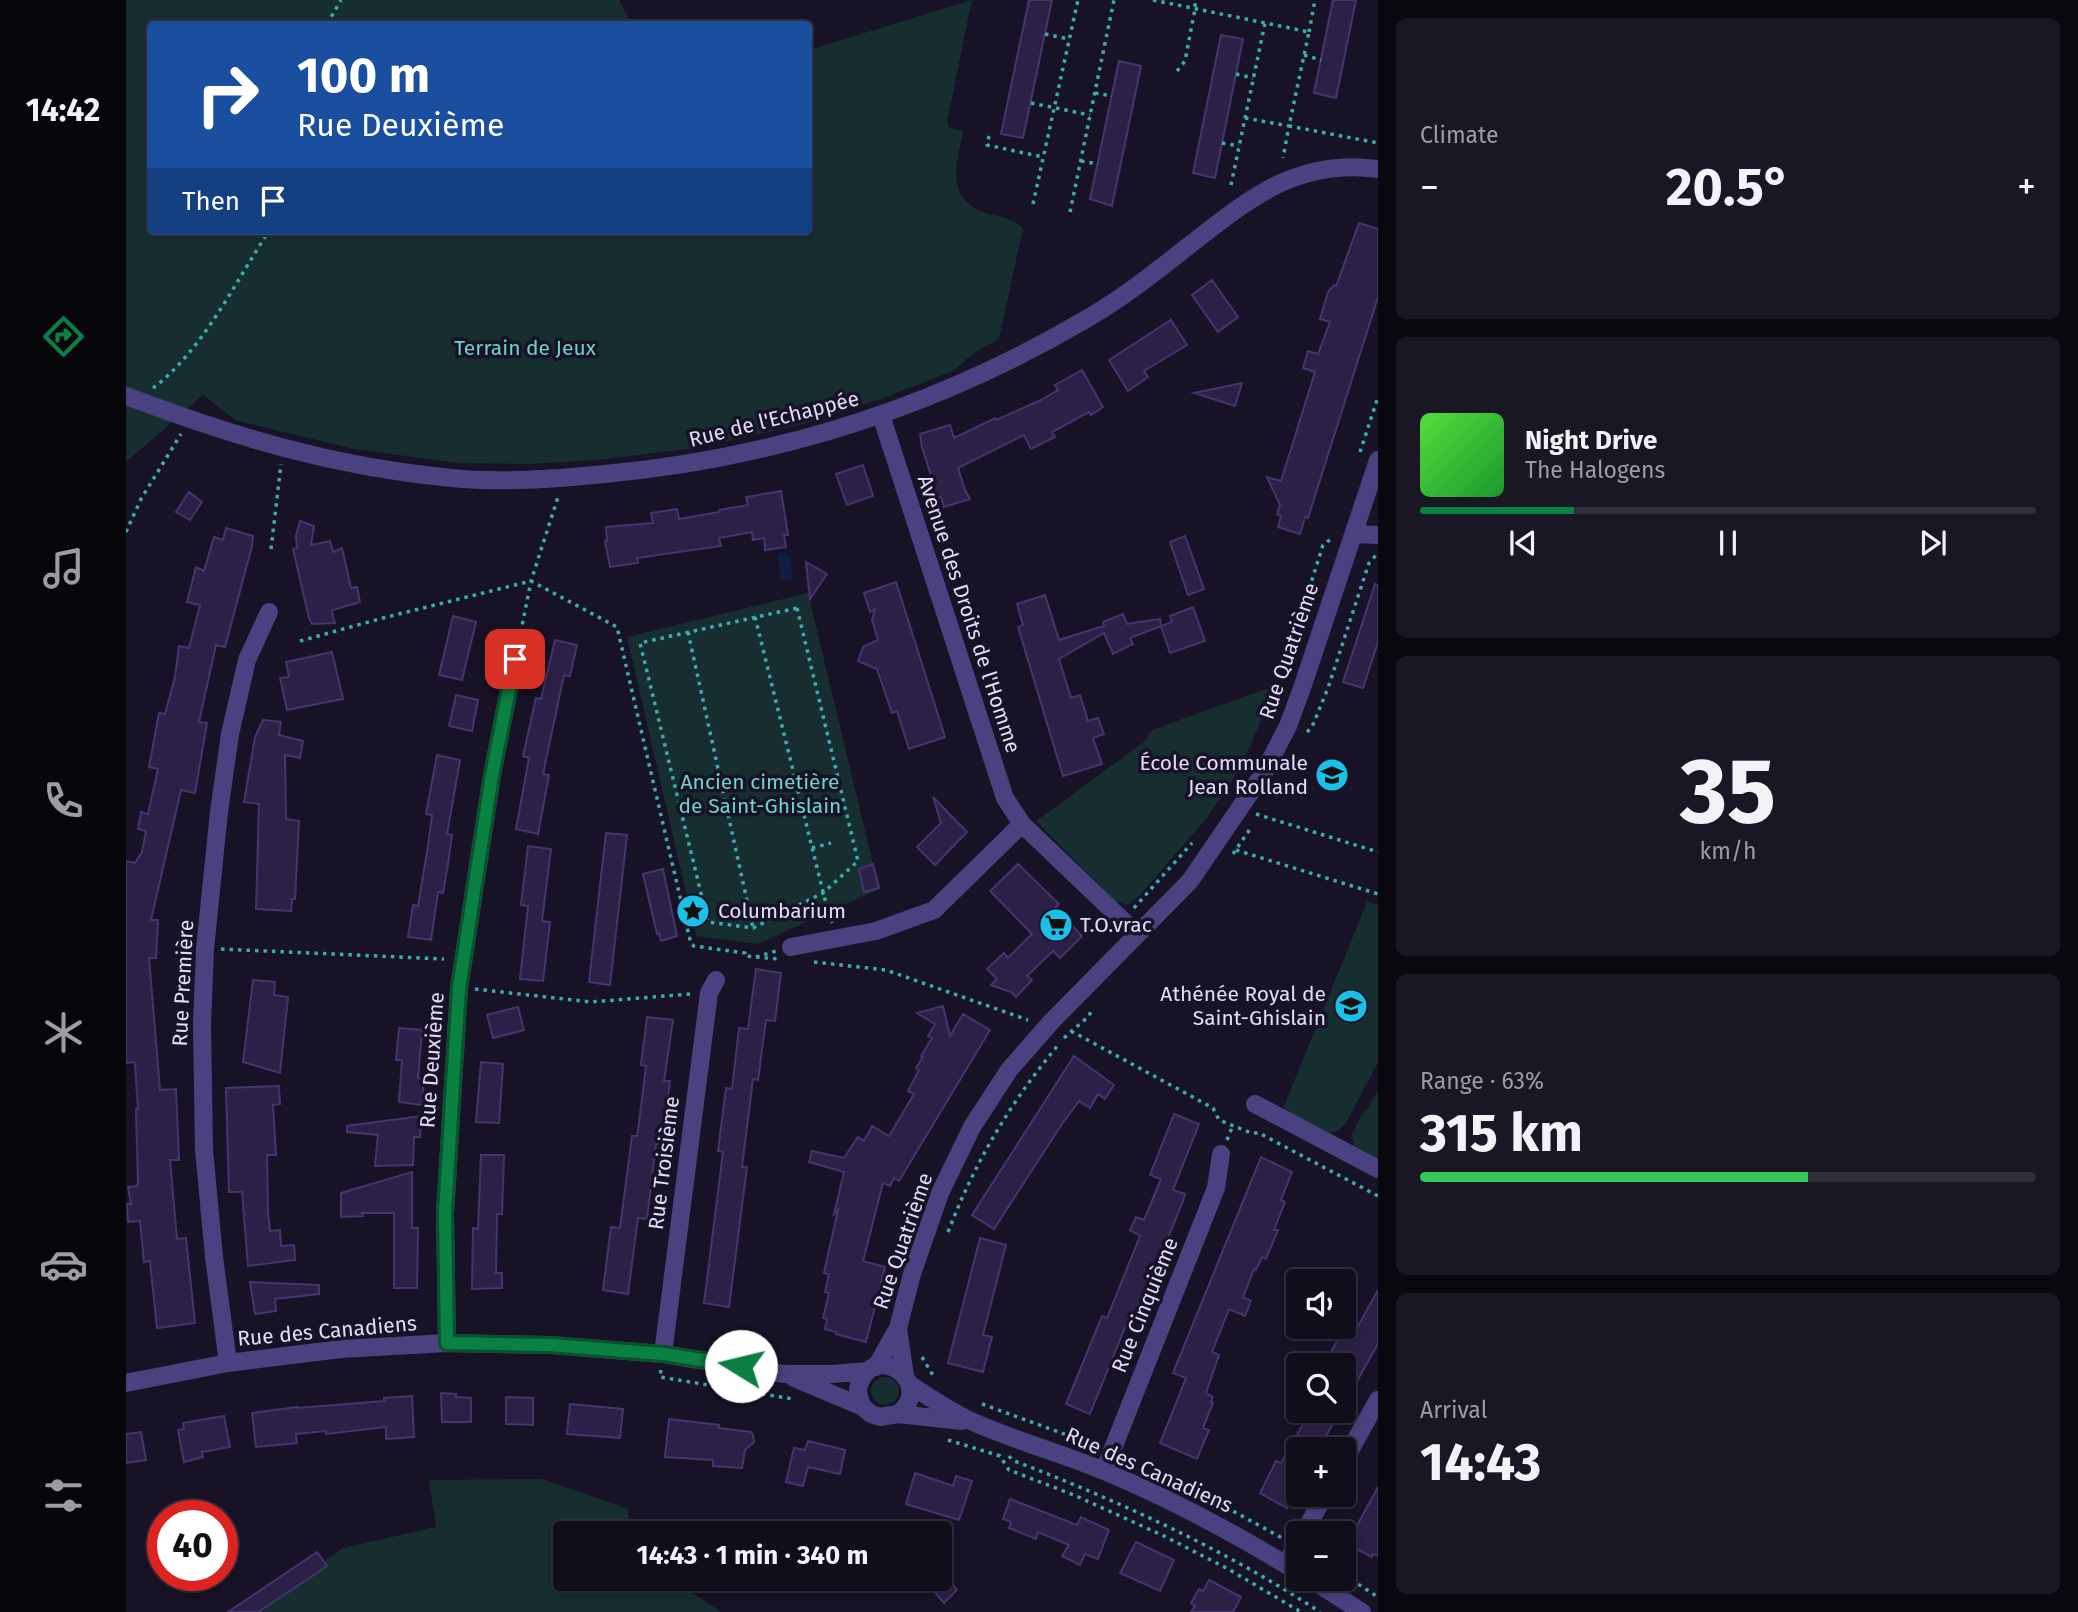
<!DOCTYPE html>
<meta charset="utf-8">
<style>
:root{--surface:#110e1c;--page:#1a1725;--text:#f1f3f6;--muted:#9c9ca3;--line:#302e3b;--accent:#0b8043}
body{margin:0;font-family:"Fira Sans",sans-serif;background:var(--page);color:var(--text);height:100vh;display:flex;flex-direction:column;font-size:26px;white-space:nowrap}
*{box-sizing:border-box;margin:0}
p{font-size:23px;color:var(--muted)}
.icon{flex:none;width:38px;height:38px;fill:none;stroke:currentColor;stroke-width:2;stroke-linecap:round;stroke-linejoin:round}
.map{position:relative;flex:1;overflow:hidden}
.sheet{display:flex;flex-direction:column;gap:18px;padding:18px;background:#09080f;width:700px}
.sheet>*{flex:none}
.banner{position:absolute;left:21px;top:21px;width:665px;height:214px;border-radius:7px;box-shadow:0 4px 10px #0003,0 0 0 2px var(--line);background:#1a4fa0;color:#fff;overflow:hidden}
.fabs{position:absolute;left:1160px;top:1269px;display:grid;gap:14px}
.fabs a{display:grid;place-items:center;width:70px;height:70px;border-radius:7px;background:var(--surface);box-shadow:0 4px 10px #0003,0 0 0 2px var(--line);font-size:35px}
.speed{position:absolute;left:21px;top:1500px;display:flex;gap:14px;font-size:35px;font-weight:700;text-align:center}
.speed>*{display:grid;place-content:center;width:91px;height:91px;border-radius:50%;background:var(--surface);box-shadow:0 4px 10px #0003,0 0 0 2px var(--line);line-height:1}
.speed .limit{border:10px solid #d22;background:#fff;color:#111}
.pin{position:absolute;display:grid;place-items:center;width:60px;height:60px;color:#fff;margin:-30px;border-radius:14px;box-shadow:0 4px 10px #0006}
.me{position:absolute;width:77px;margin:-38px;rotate:279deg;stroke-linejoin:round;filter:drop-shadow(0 0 5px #0008)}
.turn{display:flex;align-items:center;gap:24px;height:147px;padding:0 35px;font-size:32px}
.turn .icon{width:91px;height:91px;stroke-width:2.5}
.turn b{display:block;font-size:49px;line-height:60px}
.then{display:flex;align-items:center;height:66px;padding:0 35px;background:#0003;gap:14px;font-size:26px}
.big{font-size:52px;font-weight:700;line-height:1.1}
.sheet .card{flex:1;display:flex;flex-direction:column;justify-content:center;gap:10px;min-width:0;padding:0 24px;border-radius:10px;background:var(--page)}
.sheet .dial{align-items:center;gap:0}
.dial b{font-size:91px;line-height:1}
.song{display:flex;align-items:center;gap:21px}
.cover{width:84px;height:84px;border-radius:10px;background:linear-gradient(135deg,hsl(110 70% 55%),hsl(130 70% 35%))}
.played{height:7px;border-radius:4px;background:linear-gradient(90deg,var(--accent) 25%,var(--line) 25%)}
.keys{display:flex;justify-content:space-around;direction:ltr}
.heat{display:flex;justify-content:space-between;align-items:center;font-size:38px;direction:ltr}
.charge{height:10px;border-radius:5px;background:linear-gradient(90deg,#34c759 63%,var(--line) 0)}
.trip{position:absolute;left:427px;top:1521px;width:399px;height:70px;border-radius:7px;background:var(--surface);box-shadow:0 4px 10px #0003,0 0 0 2px var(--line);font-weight:700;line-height:70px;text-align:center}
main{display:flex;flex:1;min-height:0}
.menu{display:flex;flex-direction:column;width:126px;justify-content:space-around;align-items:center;background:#07060b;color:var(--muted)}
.menu .icon{width:49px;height:49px}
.menu .active{color:var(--accent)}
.menu b{font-size:32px;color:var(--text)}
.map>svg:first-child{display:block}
.green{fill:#162e2f}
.water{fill:#101d41}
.building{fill:#2b2045;stroke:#45356f;stroke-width:2}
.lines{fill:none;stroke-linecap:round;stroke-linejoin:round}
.path{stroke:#3daaae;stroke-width:3.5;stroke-dasharray:3.5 5;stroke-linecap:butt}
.minor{stroke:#4a4280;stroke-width:18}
.route-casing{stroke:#07532c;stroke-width:18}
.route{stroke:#0b8043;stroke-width:12}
.labels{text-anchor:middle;stroke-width:7;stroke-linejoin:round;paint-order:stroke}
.park-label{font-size:21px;fill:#6dd5c5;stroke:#171226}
.street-label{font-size:21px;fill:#e2dbfb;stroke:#171226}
.poi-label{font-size:21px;fill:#e2dbfb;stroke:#171226;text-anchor:end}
</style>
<main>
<nav class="menu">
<b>14:42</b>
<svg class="icon active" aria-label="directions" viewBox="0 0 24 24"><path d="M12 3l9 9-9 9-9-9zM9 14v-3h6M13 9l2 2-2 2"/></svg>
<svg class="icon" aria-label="music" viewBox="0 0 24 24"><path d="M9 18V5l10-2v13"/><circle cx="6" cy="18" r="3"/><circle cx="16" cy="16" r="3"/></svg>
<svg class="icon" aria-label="phone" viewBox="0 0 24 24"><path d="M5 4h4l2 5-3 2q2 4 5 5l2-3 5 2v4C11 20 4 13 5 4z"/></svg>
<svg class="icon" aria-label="climate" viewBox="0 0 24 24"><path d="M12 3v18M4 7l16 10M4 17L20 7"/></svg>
<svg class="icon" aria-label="car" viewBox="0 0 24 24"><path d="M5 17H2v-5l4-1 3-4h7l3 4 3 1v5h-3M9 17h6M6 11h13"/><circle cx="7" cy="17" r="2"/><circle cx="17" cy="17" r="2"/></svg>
<svg class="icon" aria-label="filters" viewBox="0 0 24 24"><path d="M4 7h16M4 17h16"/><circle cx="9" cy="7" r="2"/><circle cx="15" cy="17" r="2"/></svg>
</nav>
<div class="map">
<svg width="1252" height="1612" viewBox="0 0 1252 1612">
<rect width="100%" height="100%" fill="#171226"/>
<path class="green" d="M0 0H493L505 24H24V231H682L683 50 846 0 821 121 824 128 837 131C831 161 819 198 857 212 872 217 884 217 897 228L873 339 849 352 827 371 760 397 681 423 576 447 472 460 402 464 331 463 228 449 109 420 77 395 0 462Z
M682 593 753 889 632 944 570 936 501 637Z
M1148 686 1149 690 1112 772 1080 819 1013 896 1000 905 988 900 910 821 1018 742 1026 730Z
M1241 902 1252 905V1062L1220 1123 1212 1131 1201 1134 1156 1111Z
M1252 1090V1163L1228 1147 1226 1134 1238 1111H1240Z
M745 1391a14 14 0 1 1 28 0a14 14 0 1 1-28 0Z
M416 1479 502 1509 504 1533H439V1578L547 1579 595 1612H122L217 1548 310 1527 303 1480Z"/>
<path class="water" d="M659 552 664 556 667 579 655 581 652 558 653 554Z"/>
<path class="building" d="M903 0H926L897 138 875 134Z
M1207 0H1230L1210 98 1188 93Z
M1095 35 1117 39 1089 178 1067 173Z
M993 61 1015 66 986 206 964 199Z
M1233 223 1252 229V297L1182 518 1179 517 1174 534 1152 527 1155 516 1151 514 1154 505 1141 477 1155 481 1189 372 1177 368 1182 351 1192 354 1204 322 1194 319 1202 292 1208 285 1210 286 1212 281Z
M1086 280 1112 317 1092 332 1066 295Z
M1045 320 1061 345 1018 371 1022 377 1002 391 983 360Z
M956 370 977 407 965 415 963 412 926 432 929 437 905 449 898 435 832 468 839 490 844 499 818 507 815 497 812 498 796 447 794 434 824 425 828 438 869 418 870 420 915 400 932 390 929 385Z
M1116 383 1109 406 1068 393Z
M737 465 747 496 721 505 710 474Z
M655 491 662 535H658L660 547 639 550 638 538 627 540 626 532 593 538 595 546 511 558 512 563 484 567 479 541H481L480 527 527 523 525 513 551 509 553 519 593 512V510L622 505 620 497Z
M63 492 76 502 64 520 50 512Z
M174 521 188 526 185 545 204 541 207 552 216 548 225 588 231 587 234 602 207 610 206 612 209 623 186 624 183 618 167 549 171 548 170 536Z
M100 528 127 536 126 546 99 647 90 645 73 722 81 723 69 793 55 790 25 920H32L30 958H23L34 1090 50 1089 53 1160H44L51 1239 60 1238 69 1323 31 1328 24 1261 18 1262 14 1221 2 1222 1 1204H5L2 1187 11 1186 12 1182 10 1109H12L9 1064 8 1062 0 1063V861L9 863 16 852 20 831 12 829 15 812 22 814 32 769 23 767 33 713 39 714 49 677 53 646 63 648 74 605 61 602 70 567 78 571 88 537 97 540Z
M1059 536 1078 589 1062 595 1044 542Z
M680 562 701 574 684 599Z
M770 582 819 737 783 749 771 711 766 713 751 669 732 661 737 647 752 640 746 620 749 609 744 612 738 593Z
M1249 584 1252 585V642L1237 688 1217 682Z
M919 595 933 640 978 626 977 622 997 614 1001 624 1034 619 1035 626 1046 622 1044 616 1067 607 1079 641 1044 653 1035 626 1004 638 1007 644 987 654 978 633 933 659 945 698 954 695 962 721 972 718 978 734 967 738 976 764 937 776 892 627 897 625 891 604Z
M327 616 350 622 336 680 313 675Z
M429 640 451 645 444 676 438 675 417 774 423 775 412 834 390 829 403 758 397 756 410 698 415 699Z
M206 652 217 699 161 710 154 678 163 677 160 662Z
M330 695 352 700 346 731 323 726Z
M137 720 155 722 153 735 177 741 174 758 159 755 160 819 173 821 169 899H166L165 911 130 909 133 804 118 802 129 737Z
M311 755 334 760 321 834 326 835 322 864 317 893 312 892 305 940 282 937 287 905 292 906 302 846 306 815 300 814Z
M807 797 841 832 809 865 791 847 815 823Z
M480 833 501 835 484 985 463 982Z
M402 846 425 849 416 921 424 922 417 981 394 979 402 906 395 905Z
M747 864 753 888 738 892 733 869Z
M892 864 933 904 929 908 956 936 934 958 927 951 901 976 906 980 890 997 885 992 865 985 871 979 861 969 878 953 882 958 906 934 864 891Z
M537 869 551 936 535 941 533 933 531 934 517 874Z
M630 969 655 973 649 1021 640 1020 632 1080 627 1079 616 1167H621L603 1307 578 1303 597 1152 592 1151 600 1088 606 1089 613 1028 622 1029Z
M127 980 149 982 148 995 162 997 154 1073 117 1062Z
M817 1006 824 1036 837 1014 864 1030 773 1181 768 1178 764 1186 757 1183 737 1261 759 1267 740 1342 710 1334V1332L699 1329 701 1319 697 1318 703 1293 699 1292 703 1274 698 1273 712 1210 708 1214 718 1172 683 1162 686 1151 718 1158 732 1137 738 1141 746 1126 763 1136 788 1094 782 1091 793 1070 790 1068 797 1057 795 1056 806 1038 802 1036 809 1024 791 1013Z
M392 1007 398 1030 367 1038 361 1015Z
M521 1017 547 1020 538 1081H544L536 1145 530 1144 521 1219 512 1218 502 1294 477 1290 485 1227 494 1228 506 1136H511L513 1123 520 1066 515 1065Z
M273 1028 296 1030 292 1078H298L296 1105 273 1102 276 1060H270Z
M948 1056 988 1085 979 1099 972 1094 964 1108 953 1101 936 1124 868 1229 846 1215Z
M355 1062 377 1064 373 1123 350 1122Z
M153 1086 154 1104 147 1105 150 1155H141L142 1213 144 1231 154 1230 155 1246 168 1245 169 1260 122 1266 116 1192H103L100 1088Z
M1048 1114 1073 1124 1047 1190 1059 1194 1057 1201 1010 1317 1004 1315 964 1414 940 1404 976 1316 981 1318 1014 1236 1004 1230 1010 1217 1018 1220 1035 1179 1024 1175Z
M296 1116 294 1137H288L287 1165 249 1166 252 1135 221 1132V1126Z
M355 1155H378L376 1214H371L370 1273H376V1288L346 1289 347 1228 352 1229Z
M1135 1157 1166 1172 1155 1200 1159 1202 1148 1230H1152L1140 1259 1136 1257 1130 1270 1128 1269 1117 1297 1125 1301 1119 1316 1103 1309 1086 1352 1093 1355 1080 1393 1087 1397 1085 1402 1087 1403 1077 1428 1083 1430 1071 1459 1034 1443 1060 1378 1047 1373Z
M286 1172V1228H292L291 1288H268V1213H236L237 1216 215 1217V1193Z
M854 1238 880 1245 857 1335 866 1337 857 1372 822 1363Z
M124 1282 193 1285V1294L149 1299 150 1311 129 1314Z
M1252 1290V1344L1218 1404V1365H1211L1215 1358 1205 1352 1221 1323 1231 1328Z
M315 1393 330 1394V1397L345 1398V1422H316Z
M286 1396 288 1437 260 1439V1427L200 1434V1431L170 1434 171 1443 130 1447 126 1413 171 1407V1408L258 1401V1398Z
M380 1397 407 1398V1425L380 1424Z
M444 1404 497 1409 494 1438 441 1434Z
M1185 1410H1214L1193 1449H1172V1486L1161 1508 1134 1493 1150 1461 1155 1463Z
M98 1416 104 1447 76 1452 77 1457 58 1462 52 1430 58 1429 57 1423Z
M543 1419 593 1425V1428L625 1432 627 1435 628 1442 619 1450 616 1468 587 1466V1460L539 1457Z
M15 1432 20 1460 0 1463V1434Z
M682 1441 719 1450 714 1474 682 1467 677 1486 660 1482 668 1448 679 1450Z
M789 1473 827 1486 830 1476 846 1481 833 1520 780 1504Z
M1252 1487V1556L1247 1554 1246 1557 1221 1544Z
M884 1499 951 1525 955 1517 983 1530 972 1559 959 1554 954 1565 936 1556 943 1545 912 1532 910 1539 883 1528 885 1522 877 1519Z
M1010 1542 1048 1560 1034 1591 994 1573Z
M191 1552 201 1566 191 1573 132 1612H102Z
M821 1578 831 1590 818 1603 808 1591Z
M1083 1580 1115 1597 1107 1612H1065L1069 1606 1065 1603 1073 1589 1077 1591Z"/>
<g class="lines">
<path class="path" d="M1027 0 1183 32 1163 126 1252 143
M201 24 215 0
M1183 32 1189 0
M919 34 943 39
M1178 55 1195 60
M1051 71 1059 61 1069 9V0
M1110 74 1127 78
M969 93 986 96
M905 103 964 115
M1119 118 1163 126 1157 158
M863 136 861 145 917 157
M1096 143 1113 146
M955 161 972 164
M1105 185 1139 23
M907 204 952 0
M944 212 988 0
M27 388C74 353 107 287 139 237V231
M1234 452 1252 397
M0 532 15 499 55 434
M145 549 155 464
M671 608 732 861 697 893 627 928 582 922 514 643Z
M629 617 702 912 706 923
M562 632 627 928
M174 641 257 618 405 581 491 627 565 944 568 946 619 953V956L652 959
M393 641 405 581 432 497
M1169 646 1175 624 1174 618 1197 545 1205 539
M1181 732 1186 727 1202 688 1243 563 1252 553
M1130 814 1252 852
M686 848 705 843
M1110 850 1252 894
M1107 854 1124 829
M1008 908 1066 843
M95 949 318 959
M630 957 650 951
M688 962 760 970 902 1020
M349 989 465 1002 564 994
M945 1031 1087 1108 1093 1120 1125 1133H1133L1252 1196
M938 1038 963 1016 966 1008
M1101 1140 1107 1125
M822 1232C850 1160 884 1103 933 1044
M796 1357 808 1377
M535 1370 534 1377 667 1399
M856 1404 971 1446
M822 1440 874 1456 883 1470 948 1495 1038 1536 1104 1570 1175 1612
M883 1456 886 1460C993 1501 1098 1549 1194 1612
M1085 1499 1156 1538
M1218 1575 1252 1597"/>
<path class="minor" d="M0 396C108 437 209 467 325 478 376 483 428 479 479 474 650 458 813 406 962 318 998 297 1032 270 1065 244 1124 198 1172 158 1252 169
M755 415 879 798 896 824 1011 934
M1228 534 1252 535
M665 947 750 931 808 910 896 824
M1129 1104 1252 1169
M772 1328 779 1376
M321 1343 319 1213 333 988 366 775 389 659
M537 1354 583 993 590 980
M102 1363 88 1257 78 1150 76 1024 79 949 93 812 104 734 121 660 143 612
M750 1367 772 1328 786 1274 814 1193 846 1127 883 1070 925 1022 1064 881 1137 774 1162 726 1176 688 1252 460
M668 1378 737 1407 745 1414 754 1417 772 1414 836 1421
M0 1383 102 1363 215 1349 321 1343 425 1345 537 1354 658 1374H706L742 1371
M783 1384C804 1398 825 1412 847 1422 890 1441 935 1453 978 1471 1045 1499 1110 1534 1172 1572
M737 1407C732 1398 730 1389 735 1380 754 1342 809 1386 772 1414
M1218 1461 1252 1400
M978 1471 1090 1188 1095 1154
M1178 1533 1199 1494
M1160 1564 1172 1542
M1183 1578 1236 1612"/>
</g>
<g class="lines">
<defs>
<path id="route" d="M389 659 366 775 333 988 319 1213 321 1343 425 1345 537 1354 615 1366"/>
</defs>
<use href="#route" class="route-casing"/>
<use href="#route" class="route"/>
</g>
<defs>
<symbol id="school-disc" viewBox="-11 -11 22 22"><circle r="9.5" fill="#1bc0e8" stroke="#171226"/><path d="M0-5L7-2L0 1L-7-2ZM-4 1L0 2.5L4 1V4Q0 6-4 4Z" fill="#111"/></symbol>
<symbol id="sight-disc" viewBox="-11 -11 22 22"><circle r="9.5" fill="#1bc0e8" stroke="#171226"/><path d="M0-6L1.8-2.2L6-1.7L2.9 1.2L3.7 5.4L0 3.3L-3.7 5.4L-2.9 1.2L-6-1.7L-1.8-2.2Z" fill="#111"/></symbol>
<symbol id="supermarket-disc" viewBox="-11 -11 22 22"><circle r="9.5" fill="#1bc0e8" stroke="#171226"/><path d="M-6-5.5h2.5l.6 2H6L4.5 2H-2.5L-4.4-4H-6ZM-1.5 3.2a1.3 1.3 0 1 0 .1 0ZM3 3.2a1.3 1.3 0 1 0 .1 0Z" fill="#111"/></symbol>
</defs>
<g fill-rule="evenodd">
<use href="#school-disc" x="1187" y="756" width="38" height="38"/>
<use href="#sight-disc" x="548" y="892" width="38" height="38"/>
<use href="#supermarket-disc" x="911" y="906" width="38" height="38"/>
<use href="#school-disc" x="1206" y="987" width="38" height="38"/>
</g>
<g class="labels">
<g class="park-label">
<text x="399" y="355">Terrain de Jeux</text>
<text x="634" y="789">Ancien cimetière<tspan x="634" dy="24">de Saint-Ghislain</tspan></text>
</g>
<g class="street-label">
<text transform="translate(648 419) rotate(-14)" y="7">Rue de l'Echappée</text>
<text transform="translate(843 614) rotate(72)" y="7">Avenue des Droits de l'Homme</text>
<text transform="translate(1163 651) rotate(-71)" y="7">Rue Quatrième</text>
<text transform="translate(57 983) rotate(-87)" y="7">Rue Première</text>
<text transform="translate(306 1060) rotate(-86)" y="7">Rue Deuxième</text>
<text transform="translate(538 1163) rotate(-83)" y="7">Rue Troisième</text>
<text transform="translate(777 1241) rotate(-71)" y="7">Rue Quatrième</text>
<text transform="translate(1019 1305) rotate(-68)" y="7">Rue Cinquième</text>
<text transform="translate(201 1331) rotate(-5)" y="7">Rue des Canadiens</text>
<text transform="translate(1023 1470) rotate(24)" y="7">Rue des Canadiens</text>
</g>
<g class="poi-label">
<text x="1182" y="770">École Communale<tspan x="1182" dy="24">Jean Rolland</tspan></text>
<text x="592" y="918" text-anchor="start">Columbarium</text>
<text x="954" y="932" text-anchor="start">T.O.vrac</text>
<text x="1200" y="1001">Athénée Royal de<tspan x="1200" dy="24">Saint-Ghislain</tspan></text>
</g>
</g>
</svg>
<div class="fabs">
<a><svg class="icon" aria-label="sound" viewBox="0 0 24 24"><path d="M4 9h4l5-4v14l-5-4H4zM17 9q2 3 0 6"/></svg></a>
<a><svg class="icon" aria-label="search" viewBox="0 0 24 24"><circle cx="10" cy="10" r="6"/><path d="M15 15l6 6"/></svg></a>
<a>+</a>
<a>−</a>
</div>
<div class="speed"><div class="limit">40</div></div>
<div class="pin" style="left:389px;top:659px;background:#d93025"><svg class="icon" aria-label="arrive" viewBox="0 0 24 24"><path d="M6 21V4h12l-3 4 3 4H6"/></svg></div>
<svg class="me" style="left:615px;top:1366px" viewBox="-20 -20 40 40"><circle r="19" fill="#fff"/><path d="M0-13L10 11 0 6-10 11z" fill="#0b8043"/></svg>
<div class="trip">14:43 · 1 min · 340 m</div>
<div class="banner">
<div class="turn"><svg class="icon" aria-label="right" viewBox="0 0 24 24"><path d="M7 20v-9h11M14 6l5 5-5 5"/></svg><div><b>100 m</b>Rue Deuxième</div></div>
<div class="then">Then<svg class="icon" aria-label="arrive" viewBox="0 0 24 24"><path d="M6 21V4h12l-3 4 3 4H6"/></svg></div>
</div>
</div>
<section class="sheet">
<div class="card"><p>Climate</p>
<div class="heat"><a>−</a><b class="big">20.5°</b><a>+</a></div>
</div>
<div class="card">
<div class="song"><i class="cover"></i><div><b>Night Drive</b><p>The Halogens</p></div></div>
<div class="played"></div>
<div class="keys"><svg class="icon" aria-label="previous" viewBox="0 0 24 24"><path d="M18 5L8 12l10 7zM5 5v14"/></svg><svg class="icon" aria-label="pause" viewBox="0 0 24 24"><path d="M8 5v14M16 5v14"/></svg><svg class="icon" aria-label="next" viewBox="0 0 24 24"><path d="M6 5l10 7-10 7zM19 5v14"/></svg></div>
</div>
<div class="card dial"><b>35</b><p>km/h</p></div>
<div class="card"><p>Range · 63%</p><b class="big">315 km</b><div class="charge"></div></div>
<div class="card"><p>Arrival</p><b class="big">14:43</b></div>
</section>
</main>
